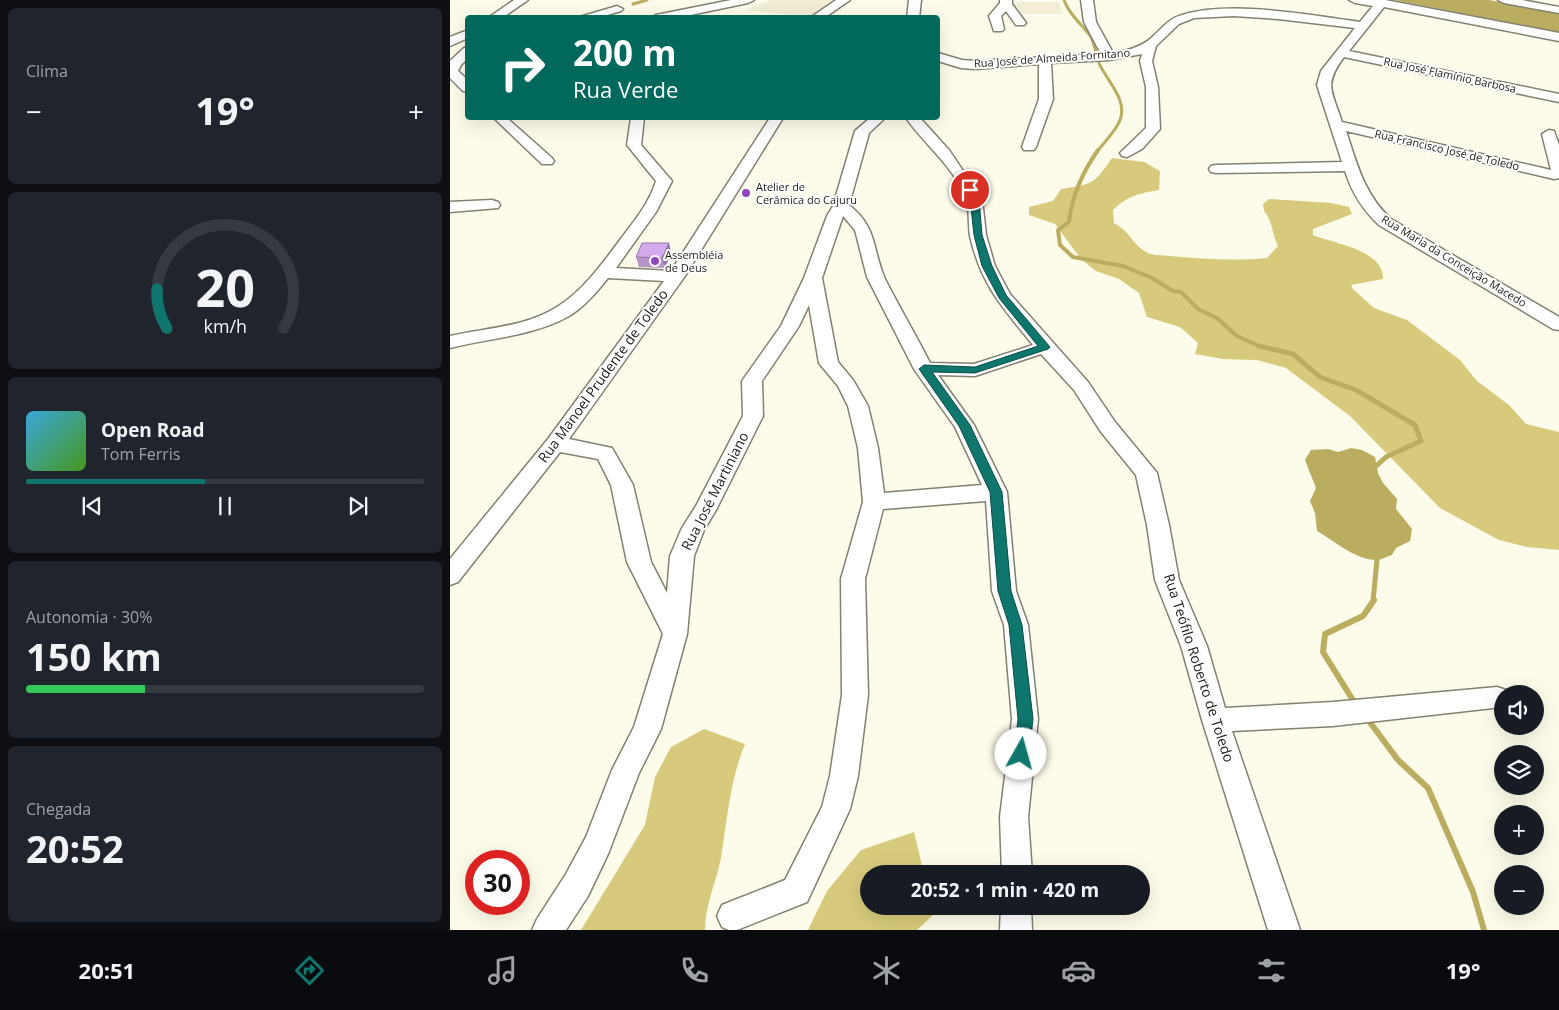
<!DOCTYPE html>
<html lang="pt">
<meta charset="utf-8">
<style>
:root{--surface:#171b24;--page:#20242c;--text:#f1f3f6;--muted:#9ea1a6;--line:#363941;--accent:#0f766e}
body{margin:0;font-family:"Open Sans",sans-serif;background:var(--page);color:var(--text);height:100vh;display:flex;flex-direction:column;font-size:19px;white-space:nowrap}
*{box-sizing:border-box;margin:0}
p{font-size:16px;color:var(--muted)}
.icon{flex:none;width:28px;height:28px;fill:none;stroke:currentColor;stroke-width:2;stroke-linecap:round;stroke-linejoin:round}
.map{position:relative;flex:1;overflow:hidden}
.details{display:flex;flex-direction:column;gap:8px;padding:8px;background:#0d0f14;width:450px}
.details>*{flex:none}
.banner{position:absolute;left:15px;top:15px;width:475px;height:105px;border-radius:5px;box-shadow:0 5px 20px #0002;background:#00695c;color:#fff;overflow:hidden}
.buttons{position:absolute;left:1044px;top:685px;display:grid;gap:10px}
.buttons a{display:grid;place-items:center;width:50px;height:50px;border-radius:50%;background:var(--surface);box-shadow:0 5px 20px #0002;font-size:25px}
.speed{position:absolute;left:15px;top:850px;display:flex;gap:10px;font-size:25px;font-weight:700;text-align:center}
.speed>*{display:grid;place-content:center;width:65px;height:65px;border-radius:50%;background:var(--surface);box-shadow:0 5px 20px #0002;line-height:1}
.speed .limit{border:8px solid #d22;background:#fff;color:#111}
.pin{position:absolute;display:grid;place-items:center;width:42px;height:42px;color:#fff;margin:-21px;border:2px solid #fff;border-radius:50%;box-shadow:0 1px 5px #0007}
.me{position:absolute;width:55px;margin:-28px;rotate:7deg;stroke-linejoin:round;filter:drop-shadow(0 0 4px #0008)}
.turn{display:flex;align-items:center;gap:18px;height:105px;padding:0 25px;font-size:22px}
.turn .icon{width:65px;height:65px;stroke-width:2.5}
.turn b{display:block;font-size:35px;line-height:42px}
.big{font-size:38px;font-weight:700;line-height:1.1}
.details .widget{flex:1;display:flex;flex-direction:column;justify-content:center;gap:8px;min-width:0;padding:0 18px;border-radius:8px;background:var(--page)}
.details .dial{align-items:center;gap:0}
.dial svg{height:130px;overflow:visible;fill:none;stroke:var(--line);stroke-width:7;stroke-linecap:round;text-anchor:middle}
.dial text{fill:var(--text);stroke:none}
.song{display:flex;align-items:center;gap:15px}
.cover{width:60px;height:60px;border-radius:8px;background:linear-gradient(135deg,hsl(200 70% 55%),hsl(100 70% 35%))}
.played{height:5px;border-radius:2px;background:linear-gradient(90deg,var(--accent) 45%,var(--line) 45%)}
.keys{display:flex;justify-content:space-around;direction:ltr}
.heat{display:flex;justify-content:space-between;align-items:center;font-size:28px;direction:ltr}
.charge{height:8px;border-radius:4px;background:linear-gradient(90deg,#34c759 30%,var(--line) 0)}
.trip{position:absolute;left:410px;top:865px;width:290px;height:50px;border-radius:25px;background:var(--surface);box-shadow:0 5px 20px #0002;font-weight:700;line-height:50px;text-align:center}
.tab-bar{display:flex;height:80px;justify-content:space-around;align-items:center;background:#090b0e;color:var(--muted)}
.tab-bar .icon{width:35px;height:35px}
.tab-bar .active{color:var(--accent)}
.tab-bar b{font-size:22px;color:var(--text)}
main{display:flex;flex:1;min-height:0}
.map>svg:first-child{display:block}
.built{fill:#f2eed5}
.forest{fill:#d7ca7c}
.water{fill:#baad5f}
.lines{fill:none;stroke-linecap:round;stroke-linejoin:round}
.stream-far3{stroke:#baad5f;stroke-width:3}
.stream-far2{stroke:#baad5f;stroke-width:4}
.stream-far1{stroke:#baad5f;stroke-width:5}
.stream{stroke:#baad5f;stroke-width:6}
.minor-casing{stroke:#838171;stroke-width:3}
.minor{fill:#fff;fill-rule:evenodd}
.wall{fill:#b593cb}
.shaded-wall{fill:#9478a5}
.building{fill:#d3abec;stroke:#9478a5}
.route{fill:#0f766e;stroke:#0a4d48}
.poi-dot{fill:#9146b9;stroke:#fff;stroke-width:2}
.labels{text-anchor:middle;stroke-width:4;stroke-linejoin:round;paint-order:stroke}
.far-street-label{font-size:11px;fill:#1e1d17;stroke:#fff}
.far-poi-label{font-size:11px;fill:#1e1d17;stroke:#fff;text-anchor:start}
.street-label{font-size:14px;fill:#1e1d17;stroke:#fff}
</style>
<main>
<section class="details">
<div class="widget"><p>Clima</p>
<div class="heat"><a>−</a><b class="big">19°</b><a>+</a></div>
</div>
<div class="widget dial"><svg viewBox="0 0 100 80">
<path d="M14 69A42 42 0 1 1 86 69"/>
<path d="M14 69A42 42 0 0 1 8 45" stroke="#0f766e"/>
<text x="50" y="56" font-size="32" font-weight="700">20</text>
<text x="50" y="72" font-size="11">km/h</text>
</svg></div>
<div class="widget">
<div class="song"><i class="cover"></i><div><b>Open Road</b><p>Tom Ferris</p></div></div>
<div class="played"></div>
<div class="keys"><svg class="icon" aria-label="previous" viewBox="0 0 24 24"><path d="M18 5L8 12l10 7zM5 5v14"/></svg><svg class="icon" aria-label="pause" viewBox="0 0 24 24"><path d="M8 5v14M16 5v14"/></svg><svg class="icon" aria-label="next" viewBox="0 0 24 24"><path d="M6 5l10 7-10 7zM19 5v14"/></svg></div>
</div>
<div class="widget"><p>Autonomia · 30%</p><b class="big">150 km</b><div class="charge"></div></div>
<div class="widget"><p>Chegada</p><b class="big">20:52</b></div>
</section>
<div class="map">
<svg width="1109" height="930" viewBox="0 0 1109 930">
<rect width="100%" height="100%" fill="#fdfbe9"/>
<path class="built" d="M321 0H382L360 17 295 10Z
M564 2H609L613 14H571Z"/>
<path class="forest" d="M662 158 694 162 710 171 709 190C690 193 677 196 663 210L664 223C682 233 681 244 698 253 704 256 713 255 720 256 752 259 785 261 817 258L828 246C822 235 823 221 814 211L813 204 819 199 881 203 899 207 902 214 863 229V235C885 244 934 250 933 279L901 285 903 289 924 308 957 320 1010 360 1027 381 1059 405 1076 424 1109 432V550L1077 547 1049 540 990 508 900 416 836 368 807 360 773 359 745 354 748 343 730 327 697 317 689 293 669 279 646 271 631 259 605 224 579 215V207L603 201 611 189C643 184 643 185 662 158Z
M254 729 295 744C280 780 277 820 271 858 266 883 255 905 255 930H131L195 825 205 777 221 747Z
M464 832 474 874H419V906H481L483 915 467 930H358L377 891 411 850Z"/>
<path class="water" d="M944 0H1039L1109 13V33Z
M901 448 912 450 925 457 928 473 933 483 947 499 946 509 962 529 960 541 946 548 942 555C937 556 931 560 927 560 905 560 885 541 867 531L865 513 860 501 866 488 855 460 861 450 878 449 888 452Z"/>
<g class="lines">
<path class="stream-far3" d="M614 0C619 15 632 24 641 37 645 45 646 55 649 63 656 80 678 99 670 120 666 131 654 142 647 152
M183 4 197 0"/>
<path class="stream-far2" d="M648 150C632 173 622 195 619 222L608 230 610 245 623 257 673 266 702 278 723 291 731 292 748 309 767 318 787 336 811 347"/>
<path class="stream-far1" d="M809 346 843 354 870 377 906 390 965 425 971 441 936 457 923 469
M923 601 927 560 925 554"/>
<path class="stream" d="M906 705 873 652 875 634 913 616 924 600
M916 717 948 760 978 788 1023 892 1034 930"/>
<defs>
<path id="minor" d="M64 0H78L52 18H38Z
M281 0H304L298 3 226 18H201L206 15Z
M386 0H400L374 18H360Z
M459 0H471L469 18H457Z
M550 0H562V4L576 23 574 25H566L556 11 551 16 554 29 552 31H544L539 16 550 3Z
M631 0H643L646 22 663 53C676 51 688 48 699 40 710 31 717 19 732 15 782 0 858 15 910 22L923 6 905 3 899 0H935L1109 33V41L934 7 899 51 1109 94V102L894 57C873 85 882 91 892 122L1101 170 1092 134 1099 130 1104 131 1109 145V178L1104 179 896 131C907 164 914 194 941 219L1109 317V330L1103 329 929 225C912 209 902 193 895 171L766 173 761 172 759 169 761 166 766 165 892 162 867 85 871 71 905 28 828 19 784 16 744 18 729 24 706 46 702 61 708 87 710 129 692 149 677 157 672 156 670 153 696 128V87L690 61 692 54 659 60 601 63 603 99 586 147 584 150H574L572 147 589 99V64L525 69 511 68 488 61V53L512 60 525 61 651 54 634 22Z
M1048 0H1072L1109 7V13L1054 3Z
M167 6 173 9 171 11 147 18H126Z
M18 30V38L0 46V37Z
M18 47V58L11 65 8 71 18 80V92L13 91 0 78V61L14 48Z
M44 118H57L102 158 104 161 102 164H92Z
M181 118H194L191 145 222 181 206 212 166 268 221 271 320 118H333L235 276 119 439 162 448 183 485 201 562 217 593 220 556 232 528 246 506 293 416 292 381 331 326 354 278 377 216 383 206 405 131 420 118H435L419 133 399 205C428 228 422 249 435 279 449 307 466 335 480 363L524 364 583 345C553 308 531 285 520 236 518 224 520 210 516 198 504 167 475 145 456 118H470L499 150 532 199 536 235 545 266 560 294 638 382 665 422 707 473 719 525 729 580 757 646 775 708 883 702 1047 687 1056 690 1058 694H1052V707L883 726 782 731 850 930H818L752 720 731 646 705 580 697 525 686 475 651 432 624 390 591 354 525 376 488 375 524 425 557 492 566 591 578 625 588 719 578 817 582 874H552L550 817 562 719 554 625 542 591 536 501 433 509 415 579 418 695 408 776 400 809 357 902 287 930H279L272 927 267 916 272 905 335 880 372 807 380 776 392 695 391 579 413 502 408 448 398 406 388 386 369 363 359 305 349 326 312 381 313 416 266 510 254 530 244 556 237 634 211 729 189 773 158 854 138 896 116 930H82L87 919 116 874 136 837 162 770 184 727 213 634 177 562 161 485 148 459 110 452 8 582 0 585V559L98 439 214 281 158 278C147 292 134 307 119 316 84 336 39 338 0 348V336C35 328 76 327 107 307 133 291 152 264 170 240 184 221 199 204 206 181L177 145ZM393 216 405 230 417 277 464 369 505 427 532 485 434 493 428 448 418 406 403 380 388 362 372 278Z
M42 200 48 202 50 205 48 208 0 212V202Z
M551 906H581L582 930H550Z"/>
</defs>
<use href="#minor" class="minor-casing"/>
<use href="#minor" class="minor"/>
</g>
<path class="wall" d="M219 243 221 253 215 268 189 267 186 257Z"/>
<path class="shaded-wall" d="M219 243 221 253 215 268 212 258Z"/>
<path class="building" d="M192 243H219L212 258 186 257Z"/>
<path class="route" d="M520 187 523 188 529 199 532 235 542 266 556 295 600 347 598 349 525 373 482 372 520 425 552 492 561 591 572 625 583 719 579 754 577 759 571 761 566 759 564 754 568 719 559 625 548 591 540 492 509 426 469 369 474 365 525 367 588 346 549 298 532 266 524 235 520 199 516 190Z"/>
<g class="poi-dot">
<circle cx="296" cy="193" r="5"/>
<circle cx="205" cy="261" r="5"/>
</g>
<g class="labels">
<g class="far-street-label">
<text transform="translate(602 58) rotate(-4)" y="4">Rua José de Almeida Fornitano</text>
<text transform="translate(1000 75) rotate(12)" y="4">Rua José Flamínio Barbosa</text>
<text transform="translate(997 150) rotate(13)" y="4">Rua Francisco José de Toledo</text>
<text transform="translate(1004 261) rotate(31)" y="4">Rua Maria da Conceição Macedo</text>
</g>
<g class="far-poi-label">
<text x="306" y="191">Atelier de<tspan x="306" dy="13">Cerâmica do Cajuru</tspan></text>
<text x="215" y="259">Assembléia<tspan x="215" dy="13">de Deus</tspan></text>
</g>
<g class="street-label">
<text transform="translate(153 376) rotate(-54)" y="5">Rua Manoel Prudente de Toledo</text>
<text transform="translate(265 491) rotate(-63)" y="5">Rua José Martiniano</text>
<text transform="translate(749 668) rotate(72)" y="5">Rua Teófilo Roberto de Toledo</text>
</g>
</g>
</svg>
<div class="buttons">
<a><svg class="icon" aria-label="sound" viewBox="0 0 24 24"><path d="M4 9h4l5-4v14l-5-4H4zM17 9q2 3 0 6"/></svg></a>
<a><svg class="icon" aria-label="layers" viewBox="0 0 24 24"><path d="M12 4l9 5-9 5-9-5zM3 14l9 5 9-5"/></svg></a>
<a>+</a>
<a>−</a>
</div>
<div class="speed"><div class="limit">30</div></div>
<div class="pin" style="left:520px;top:190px;background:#d93025"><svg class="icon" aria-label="arrive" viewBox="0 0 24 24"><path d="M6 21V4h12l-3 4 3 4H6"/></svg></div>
<svg class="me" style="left:571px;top:754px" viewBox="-20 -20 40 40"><circle r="19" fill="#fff"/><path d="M0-13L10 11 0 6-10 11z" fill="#0f766e"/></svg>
<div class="trip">20:52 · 1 min · 420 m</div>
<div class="banner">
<div class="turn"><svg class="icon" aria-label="right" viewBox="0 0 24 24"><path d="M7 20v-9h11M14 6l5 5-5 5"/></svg><div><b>200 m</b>Rua Verde</div></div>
</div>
</div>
</main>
<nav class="tab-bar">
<b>20:51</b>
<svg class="icon active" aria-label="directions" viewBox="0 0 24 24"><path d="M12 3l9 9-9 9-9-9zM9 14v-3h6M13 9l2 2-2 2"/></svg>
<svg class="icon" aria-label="music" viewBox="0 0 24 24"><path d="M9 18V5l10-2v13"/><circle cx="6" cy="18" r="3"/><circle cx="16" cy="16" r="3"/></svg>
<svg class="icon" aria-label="phone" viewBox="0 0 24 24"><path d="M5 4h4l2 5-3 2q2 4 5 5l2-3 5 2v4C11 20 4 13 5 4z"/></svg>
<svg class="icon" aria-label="climate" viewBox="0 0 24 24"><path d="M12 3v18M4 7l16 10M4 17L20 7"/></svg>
<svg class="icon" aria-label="car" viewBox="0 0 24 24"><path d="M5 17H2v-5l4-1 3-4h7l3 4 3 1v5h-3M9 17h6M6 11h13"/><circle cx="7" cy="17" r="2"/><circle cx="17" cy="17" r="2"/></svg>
<svg class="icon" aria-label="filters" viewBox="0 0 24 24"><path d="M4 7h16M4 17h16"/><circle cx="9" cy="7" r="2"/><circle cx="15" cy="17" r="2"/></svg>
<b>19°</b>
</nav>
